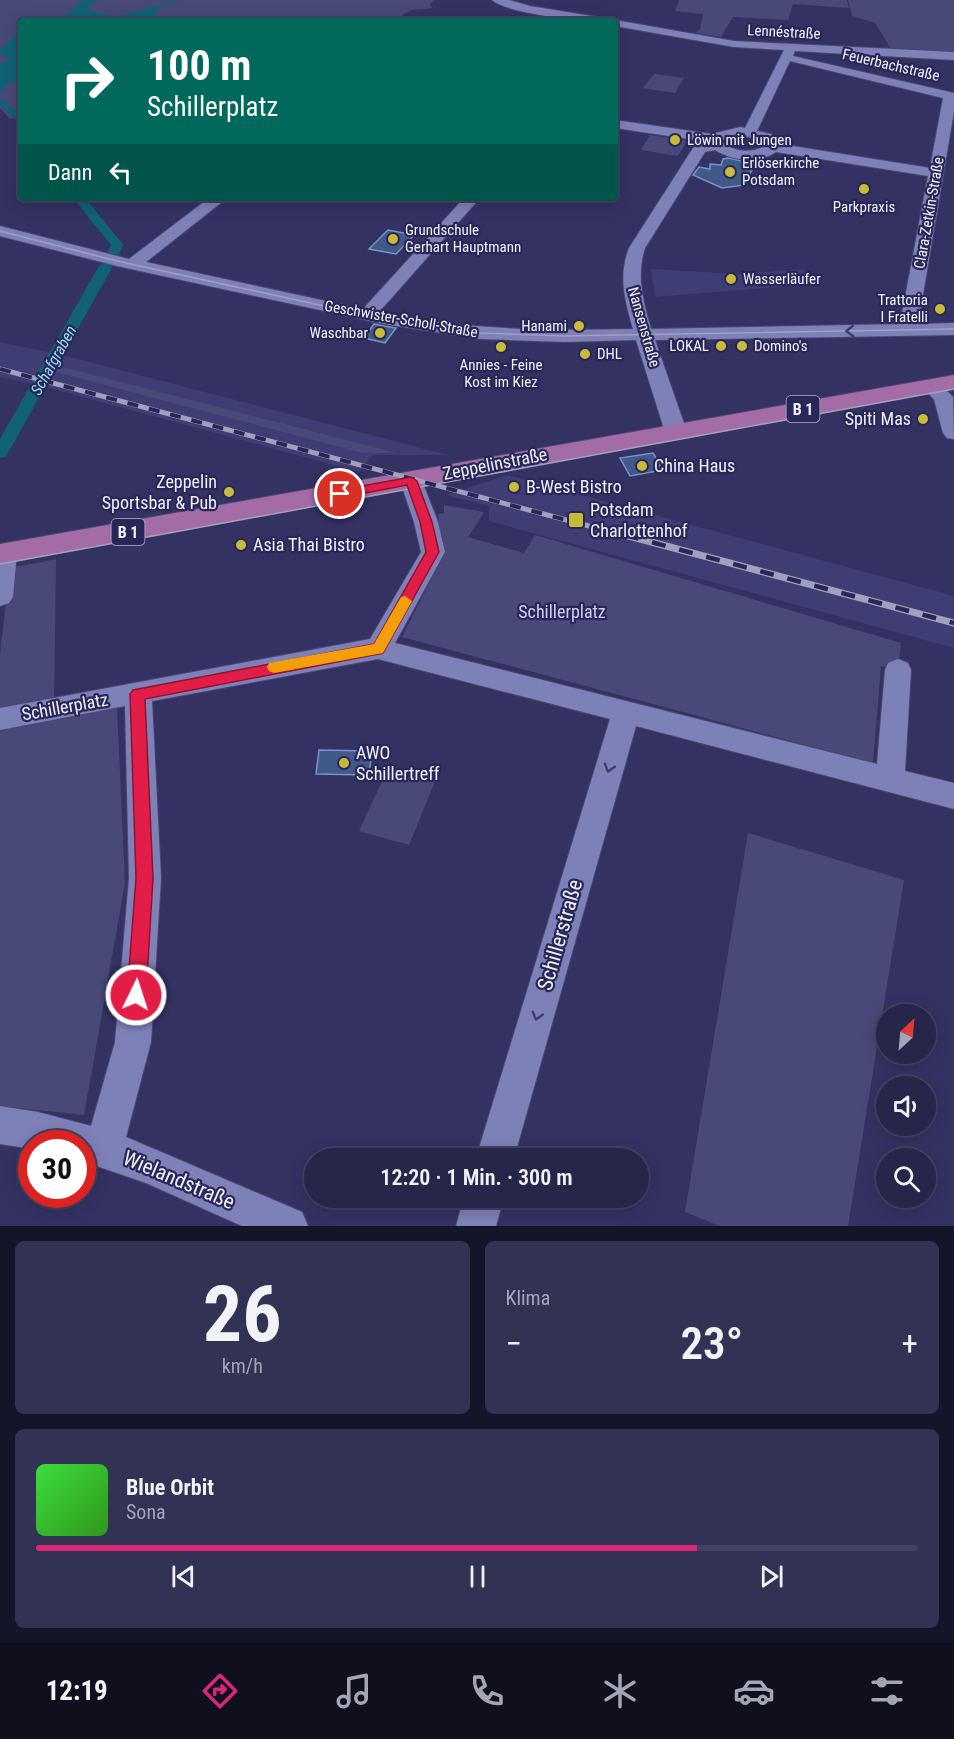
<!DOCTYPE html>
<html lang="de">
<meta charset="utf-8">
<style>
:root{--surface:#26264a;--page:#323254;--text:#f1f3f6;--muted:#a4a5b5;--line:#424362;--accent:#db2777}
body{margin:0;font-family:"Roboto Condensed",sans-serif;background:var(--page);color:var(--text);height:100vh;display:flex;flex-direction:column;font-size:22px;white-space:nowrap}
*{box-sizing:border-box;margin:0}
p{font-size:20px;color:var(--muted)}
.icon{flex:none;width:33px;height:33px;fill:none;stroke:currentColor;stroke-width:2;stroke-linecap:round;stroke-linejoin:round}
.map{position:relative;height:1226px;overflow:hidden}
.sheet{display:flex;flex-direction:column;gap:15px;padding:15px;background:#151529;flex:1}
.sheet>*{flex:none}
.hud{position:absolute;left:18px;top:18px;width:600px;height:183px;border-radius:6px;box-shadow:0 3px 15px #0003,0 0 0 2px var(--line);background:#00695c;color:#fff;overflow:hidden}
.needle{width:39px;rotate:26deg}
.tools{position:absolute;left:876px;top:1004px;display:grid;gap:12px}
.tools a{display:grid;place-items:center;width:60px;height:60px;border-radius:50%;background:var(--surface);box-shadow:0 3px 15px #0003,0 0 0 2px var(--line);font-size:30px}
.speed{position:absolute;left:18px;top:1130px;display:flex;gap:12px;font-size:30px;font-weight:700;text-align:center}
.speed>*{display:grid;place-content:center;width:78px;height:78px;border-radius:50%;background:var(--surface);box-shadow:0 3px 15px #0003,0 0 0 2px var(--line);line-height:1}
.speed .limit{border:9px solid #d22;background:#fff;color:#111}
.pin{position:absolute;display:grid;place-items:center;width:51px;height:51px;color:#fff;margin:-26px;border:3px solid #fff;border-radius:50%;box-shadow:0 2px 6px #0007}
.me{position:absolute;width:66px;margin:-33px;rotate:4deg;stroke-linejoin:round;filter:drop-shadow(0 0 4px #0008)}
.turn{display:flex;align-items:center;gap:21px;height:126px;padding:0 30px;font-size:27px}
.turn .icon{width:78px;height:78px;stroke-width:2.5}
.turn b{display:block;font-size:42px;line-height:51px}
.then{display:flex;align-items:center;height:57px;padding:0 30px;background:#0003;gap:12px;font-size:22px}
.big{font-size:45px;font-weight:600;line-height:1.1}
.sheet .tile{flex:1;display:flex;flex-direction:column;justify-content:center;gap:9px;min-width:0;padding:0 21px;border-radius:9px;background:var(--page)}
.sheet .dial{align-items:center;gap:0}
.dial b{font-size:78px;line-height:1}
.song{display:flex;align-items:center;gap:18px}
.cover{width:72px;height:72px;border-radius:9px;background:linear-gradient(135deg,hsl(120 70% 55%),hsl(110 70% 35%))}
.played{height:6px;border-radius:3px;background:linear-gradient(90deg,var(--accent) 75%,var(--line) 75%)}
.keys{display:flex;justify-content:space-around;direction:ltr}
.heat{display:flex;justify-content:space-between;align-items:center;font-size:33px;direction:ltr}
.sheet .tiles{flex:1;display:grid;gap:15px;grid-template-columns:1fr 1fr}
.tile:last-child{grid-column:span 2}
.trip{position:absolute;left:304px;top:1148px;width:345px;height:60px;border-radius:30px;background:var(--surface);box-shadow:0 3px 15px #0003,0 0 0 2px var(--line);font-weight:600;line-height:60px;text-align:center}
.menu{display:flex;height:96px;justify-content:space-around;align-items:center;background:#0f0f1e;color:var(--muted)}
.menu .icon{width:42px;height:42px}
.menu .current{color:var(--accent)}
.menu b{font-size:27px;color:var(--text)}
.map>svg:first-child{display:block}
.built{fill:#3f3e74}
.green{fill:#494979}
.water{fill:#116177}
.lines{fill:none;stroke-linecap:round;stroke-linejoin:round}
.canal{fill:#116177;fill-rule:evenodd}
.building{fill:#405989;stroke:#7793c7;stroke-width:1.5}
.minor-casing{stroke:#4b486e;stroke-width:2}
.major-casing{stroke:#4b486e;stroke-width:2}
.minor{fill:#7e80b8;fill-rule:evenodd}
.major{fill:#a46ca7;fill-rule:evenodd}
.tram{stroke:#a1a1bd;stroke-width:1.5}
.rail-far1-casing{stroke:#a1a1bd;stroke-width:5}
.rail-casing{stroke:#a1a1bd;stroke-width:7}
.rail-far1{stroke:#292757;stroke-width:4;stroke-dasharray:11;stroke-linecap:butt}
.rail{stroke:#292757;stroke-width:4.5;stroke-dasharray:14;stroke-linecap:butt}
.oneway{stroke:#3e3d6f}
.route{fill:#e11d48;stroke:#92132f;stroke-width:1.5}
.slow{fill:#f59e0b}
.poi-dot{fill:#caba3a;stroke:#292757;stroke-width:2}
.labels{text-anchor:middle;stroke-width:4.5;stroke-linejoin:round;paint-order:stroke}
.far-street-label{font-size:15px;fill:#f0f1fe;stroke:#292757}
.far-poi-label{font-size:15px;fill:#f0f1fe;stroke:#292757;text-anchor:start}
.far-water-label{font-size:16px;font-style:italic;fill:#96dbf4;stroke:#292757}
.shield{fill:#292757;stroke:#b4b4cc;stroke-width:1.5}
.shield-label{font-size:16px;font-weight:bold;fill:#f0f1fe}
.poi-label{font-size:18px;fill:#f0f1fe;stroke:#292757;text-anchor:start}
.street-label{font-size:18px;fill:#f0f1fe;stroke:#292757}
.park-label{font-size:18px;fill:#cdcff5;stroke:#292757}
.near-street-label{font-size:21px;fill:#f0f1fe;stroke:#292757}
</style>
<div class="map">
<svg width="954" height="1226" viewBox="0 0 954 1226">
<rect width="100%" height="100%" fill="#333263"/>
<path class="built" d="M651 269 737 274 804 269 813 284 655 297Z
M0 342 66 356 448 455H373L359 472 42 386 0 377Z
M507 475 954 596V648L489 521V506L446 495Z"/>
<path class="green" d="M0 0H435L430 4 432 8 411 10 393 21H21V115L10 119 0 108Z
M679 0H847L849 8 793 4 788 20 733 17 721 37 696 33 700 29 703 14 675 11Z
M848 0H954V56L893 52 875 23 852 16Z
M654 74 684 78 675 93 643 88Z
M650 135 687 141 678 156 641 150Z
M55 365 397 453H363L52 371Z
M444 505 484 512 468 537 524 553 535 535 901 643 898 670 881 666 873 763 402 637 444 554 438 514 444 513Z
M56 559 54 702 0 711V654L10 568Z
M117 708 125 883 84 1115 0 1106V728Z
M389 766 436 779 409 845 359 831Z
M748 833 904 880 848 1226H719L685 1212Z"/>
<path class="water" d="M82 0H98L85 7C91 10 100 13 107 15 125 21 157 0 180 1L158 7 154 17 149 21H53L70 13Z
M21 34V79L7 84 0 95V65L9 59 0 53V50L11 39Z"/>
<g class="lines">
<path class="canal" d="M0 98 21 115V124L0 106Z
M73 198H85L121 242 123 245 118 256H108L107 253 111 245Z
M106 262 113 266 8 453 6 457 0 458V439L99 266Z"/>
</g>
<path class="building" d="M728 158 747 162 743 169 752 170 744 185 722 188 693 175 699 167 710 169V164L721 165 723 159Z
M388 230 414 235 396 254 369 249Z
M374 324 384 326 396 328 385 343 364 338Z
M653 453 663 470 630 476 620 458Z
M319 750 372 751 369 775 316 774Z"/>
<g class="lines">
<defs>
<path id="minor" d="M492 0H509L530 6 604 18 610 21C583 21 511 15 492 0Z
M615 20 734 41 954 52V60L795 51 793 56 954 93V111L918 324 954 323V335L655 340 687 432 683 437 676 438 669 437 665 432 636 340 564 342 481 339 384 324 117 266 0 236V226L129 259 209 198H227L146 262 363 309 464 198H480L379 312C462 330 548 331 633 329 625 301 618 276 629 248L695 145 708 142 615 128V120L712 134 740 127 745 128 784 50 734 47 615 26V21H611ZM790 61 943 98 930 168 780 144 771 134 757 131ZM740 135 761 140 766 145C752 154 735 152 722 142L724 139ZM715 150C733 161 758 164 776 152L928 176 900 324 651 329C643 301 636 276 645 248L705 152Z
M931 380 938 382 953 397 954 439 947 438 943 433 934 399 921 386 924 382Z
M411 474 419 476 422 481 438 522 445 552 395 643 877 764 885 670 888 663 898 659 908 663 911 670 905 771 954 783V809L636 726 514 1158H476L610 719 378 659 152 701 161 878 151 1042 126 1137 302 1212 308 1226H242L146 1183 82 1161V1143H32V1149L0 1144V1106L38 1112 91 1126 115 1042 129 878 125 706 0 730V708L370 639 421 552 414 522 400 481 403 476Z
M5 545 13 547 17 553 13 597 9 603 0 606V546Z
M464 1197H504L496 1226H456Z"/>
<path id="major" d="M954 375V389L0 564V544Z"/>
</defs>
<use href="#minor" class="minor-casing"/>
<use href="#major" class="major-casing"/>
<use href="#minor" class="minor"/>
<use href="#major" class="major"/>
<path class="tram" d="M0 231 117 261 384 319 481 333 564 336 954 329
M0 564 954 389"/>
<defs>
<path id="rail-far1" d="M0 369 630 537"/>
<path id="rail" d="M625 535 954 623"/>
</defs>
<use href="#rail-far1" class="rail-far1-casing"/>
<use href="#rail" class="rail-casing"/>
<use href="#rail-far1" class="rail-far1"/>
<use href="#rail" class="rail"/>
</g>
<defs><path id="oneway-chevron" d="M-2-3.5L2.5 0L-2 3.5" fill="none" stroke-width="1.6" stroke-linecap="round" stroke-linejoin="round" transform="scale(1.5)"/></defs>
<g class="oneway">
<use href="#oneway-chevron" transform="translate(850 331) rotate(179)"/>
<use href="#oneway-chevron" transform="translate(609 768) rotate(107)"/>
<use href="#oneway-chevron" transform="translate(537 1016) rotate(106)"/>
</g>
<path class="route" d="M411 477 417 481 432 522 439 552 383 653 145 699 153 878 146 995 143 1002 136 1005 130 1002 127 995 136 878 130 694 133 690 374 644 426 552 420 522 407 485 340 498 334 494 340 490Z"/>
<path class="slow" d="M405 596 412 601 383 653 274 673 269 671 267 667 269 663 274 662 374 644 401 597Z"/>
<g class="poi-dot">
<circle cx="675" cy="140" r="6"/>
<circle cx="730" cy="172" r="6"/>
<circle cx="864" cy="189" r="6"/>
<circle cx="393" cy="239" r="6"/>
<circle cx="731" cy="279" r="6"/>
<circle cx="940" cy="309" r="6"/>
<circle cx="579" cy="326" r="6"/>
<circle cx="380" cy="333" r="6"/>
<circle cx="721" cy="346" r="6"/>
<circle cx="742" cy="346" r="6"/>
<circle cx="501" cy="347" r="6"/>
<circle cx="585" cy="354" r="6"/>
<circle cx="923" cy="419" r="6"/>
<circle cx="642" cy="466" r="6"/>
<circle cx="514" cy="487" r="6"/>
<circle cx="229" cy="492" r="6"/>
<rect x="568" y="512" width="16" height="16" rx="3"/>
<circle cx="241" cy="545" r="6"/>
<circle cx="344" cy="763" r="6"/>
</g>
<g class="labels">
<g class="far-street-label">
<text transform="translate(784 32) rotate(3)" y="5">Lennéstraße</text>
<text transform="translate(891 65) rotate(13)" y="5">Feuerbachstraße</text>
<text transform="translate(929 213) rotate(-80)" y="5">Clara-Zetkin-Straße</text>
<text transform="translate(401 319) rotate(10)" y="5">Geschwister-Scholl-Straße</text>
<text transform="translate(644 327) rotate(74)" y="5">Nansenstraße</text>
</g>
<g class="far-poi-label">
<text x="687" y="145">Löwin mit Jungen</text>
<text x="742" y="168">Erlöserkirche<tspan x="742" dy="17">Potsdam</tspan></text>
<text x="864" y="212" text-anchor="middle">Parkpraxis</text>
<text x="405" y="235">Grundschule<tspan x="405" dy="17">Gerhart Hauptmann</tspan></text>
<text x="743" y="284">Wasserläufer</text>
<text x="928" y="305" text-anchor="end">Trattoria<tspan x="928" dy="17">I Fratelli</tspan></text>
<text x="567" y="331" text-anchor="end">Hanami</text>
<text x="368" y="338" text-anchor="end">Waschbar</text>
<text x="709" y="351" text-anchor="end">LOKAL</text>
<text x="754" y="351">Domino's</text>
<text x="597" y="359">DHL</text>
<text x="501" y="370" text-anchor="middle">Annies - Feine<tspan x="501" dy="17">Kost im Kiez</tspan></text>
</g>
<g class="far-water-label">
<text transform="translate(53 360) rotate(-61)" y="6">Schafgraben</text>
</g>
<g class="shield">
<rect x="786.5" y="396" width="33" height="26" rx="4.5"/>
<rect x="111.5" y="519" width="33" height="26" rx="4.5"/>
</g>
<g class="shield-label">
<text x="803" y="415">B 1</text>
<text x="128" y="538">B 1</text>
</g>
<g class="poi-label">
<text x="911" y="425" text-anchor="end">Spiti Mas</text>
<text x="654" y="472">China Haus</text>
<text x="217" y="488" text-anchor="end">Zeppelin<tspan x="217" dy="21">Sportsbar &amp; Pub</tspan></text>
<text x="526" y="493">B-West Bistro</text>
<text x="590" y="516">Potsdam<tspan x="590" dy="21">Charlottenhof</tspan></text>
<text x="253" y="551">Asia Thai Bistro</text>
<text x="356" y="759">AWO<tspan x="356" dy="21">Schillertreff</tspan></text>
</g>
<g class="street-label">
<text transform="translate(495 464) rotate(-11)" y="6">Zeppelinstraße</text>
<text transform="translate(65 707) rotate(-10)" y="6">Schillerplatz</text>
</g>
<g class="park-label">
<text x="562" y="618">Schillerplatz</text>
</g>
<g class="near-street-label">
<text transform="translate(560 935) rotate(-74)" y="7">Schillerstraße</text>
<text transform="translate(179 1180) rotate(23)" y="7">Wielandstraße</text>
</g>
</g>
</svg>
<div class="tools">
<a><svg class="needle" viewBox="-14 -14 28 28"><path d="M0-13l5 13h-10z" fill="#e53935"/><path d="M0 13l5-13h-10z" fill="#a4a5b5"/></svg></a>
<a><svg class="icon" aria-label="sound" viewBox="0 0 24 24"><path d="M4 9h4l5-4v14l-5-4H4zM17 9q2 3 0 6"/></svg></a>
<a><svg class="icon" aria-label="search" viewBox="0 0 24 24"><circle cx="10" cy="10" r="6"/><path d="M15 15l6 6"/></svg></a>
</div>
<div class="speed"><div class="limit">30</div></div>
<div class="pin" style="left:340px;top:494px;background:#d93025"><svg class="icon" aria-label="arrive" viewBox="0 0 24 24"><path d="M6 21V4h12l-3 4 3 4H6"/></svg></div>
<svg class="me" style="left:136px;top:995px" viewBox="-20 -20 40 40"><circle r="17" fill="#e11d48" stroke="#fff" stroke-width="3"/><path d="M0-11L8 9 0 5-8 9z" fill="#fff"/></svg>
<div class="trip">12:20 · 1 Min. · 300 m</div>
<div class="hud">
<div class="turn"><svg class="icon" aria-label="right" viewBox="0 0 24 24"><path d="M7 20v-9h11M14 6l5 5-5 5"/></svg><div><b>100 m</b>Schillerplatz</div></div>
<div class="then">Dann<svg class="icon" aria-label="left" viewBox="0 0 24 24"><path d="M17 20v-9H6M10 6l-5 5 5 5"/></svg></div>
</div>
</div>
<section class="sheet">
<div class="tiles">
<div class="tile dial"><b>26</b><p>km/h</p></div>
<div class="tile"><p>Klima</p>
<div class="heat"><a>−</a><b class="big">23°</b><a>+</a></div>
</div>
<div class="tile">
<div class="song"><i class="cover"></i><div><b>Blue Orbit</b><p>Sona</p></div></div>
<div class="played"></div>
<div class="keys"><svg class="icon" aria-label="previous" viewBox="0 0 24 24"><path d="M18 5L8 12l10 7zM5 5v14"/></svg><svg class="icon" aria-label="pause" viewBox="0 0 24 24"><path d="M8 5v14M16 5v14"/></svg><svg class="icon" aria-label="next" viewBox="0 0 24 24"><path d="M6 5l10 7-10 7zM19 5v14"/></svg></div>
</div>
</div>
</section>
<nav class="menu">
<b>12:19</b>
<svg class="icon current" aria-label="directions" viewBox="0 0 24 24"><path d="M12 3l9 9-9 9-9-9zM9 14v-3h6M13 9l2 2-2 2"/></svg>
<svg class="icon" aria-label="music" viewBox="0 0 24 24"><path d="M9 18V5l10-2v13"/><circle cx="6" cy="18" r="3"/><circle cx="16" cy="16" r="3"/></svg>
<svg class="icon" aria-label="phone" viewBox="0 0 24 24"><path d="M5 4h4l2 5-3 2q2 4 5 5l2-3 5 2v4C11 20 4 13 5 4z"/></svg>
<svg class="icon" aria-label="climate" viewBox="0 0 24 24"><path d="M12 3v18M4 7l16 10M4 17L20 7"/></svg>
<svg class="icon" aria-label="car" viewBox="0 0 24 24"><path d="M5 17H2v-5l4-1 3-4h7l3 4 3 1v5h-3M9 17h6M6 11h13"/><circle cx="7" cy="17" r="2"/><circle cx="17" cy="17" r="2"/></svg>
<svg class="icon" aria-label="filters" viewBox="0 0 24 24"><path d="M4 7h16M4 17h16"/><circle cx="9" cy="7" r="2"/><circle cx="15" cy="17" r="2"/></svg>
</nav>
